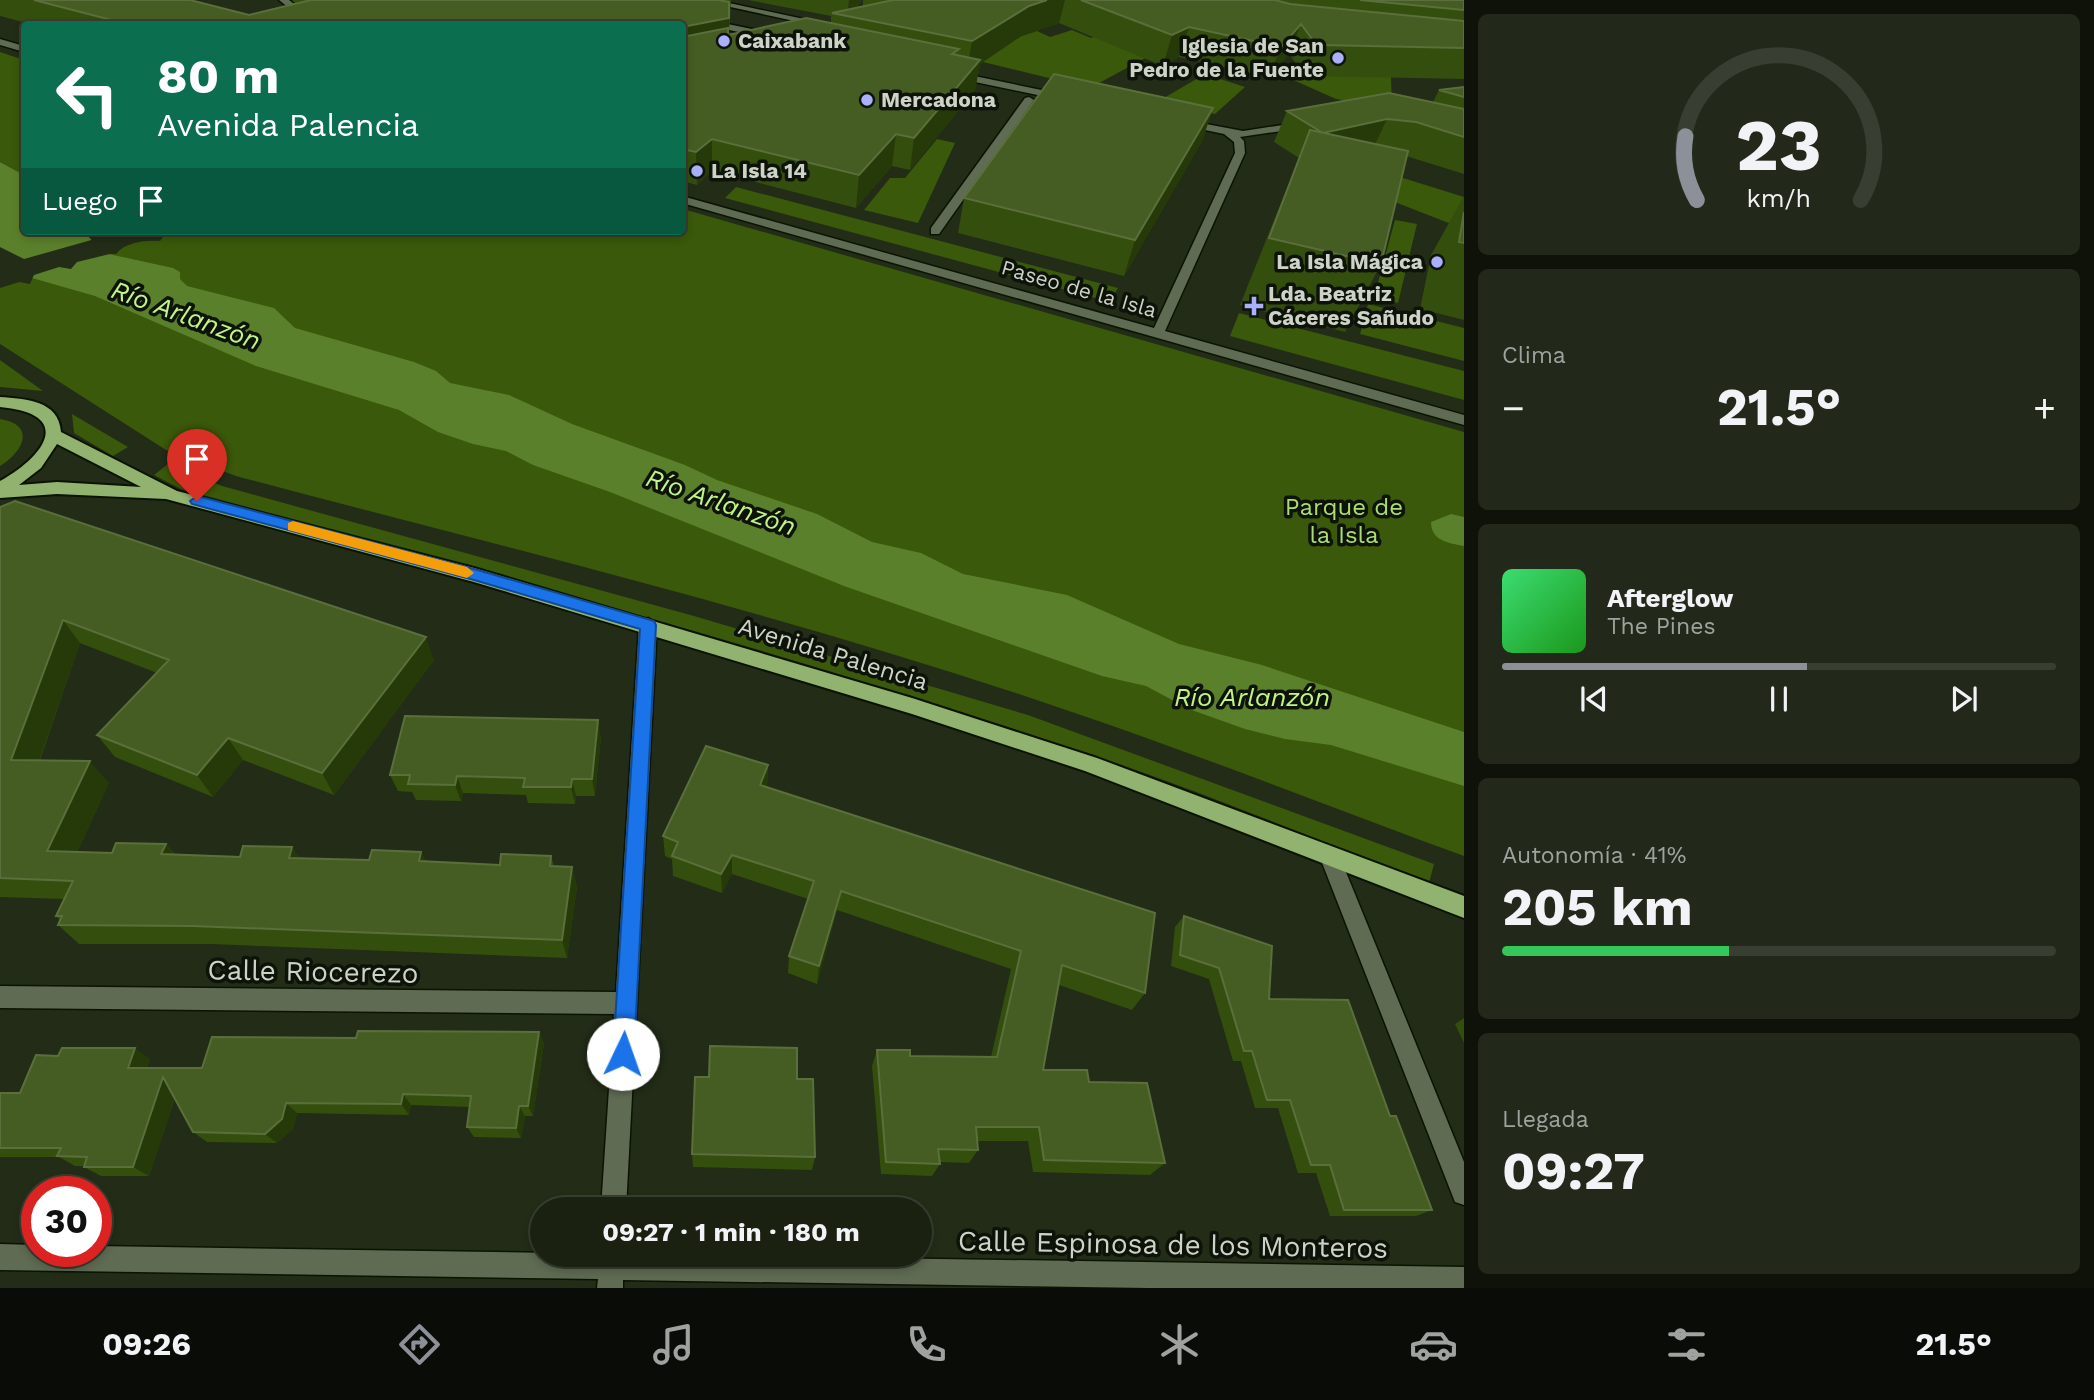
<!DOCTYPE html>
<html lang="es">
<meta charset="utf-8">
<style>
:root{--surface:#1a2111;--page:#23291a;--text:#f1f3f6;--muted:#9fa39f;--line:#383e31;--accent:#8c9099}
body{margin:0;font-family:"Work Sans",sans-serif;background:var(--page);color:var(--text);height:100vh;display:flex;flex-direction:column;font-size:26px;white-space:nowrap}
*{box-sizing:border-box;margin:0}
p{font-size:23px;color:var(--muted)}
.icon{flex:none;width:38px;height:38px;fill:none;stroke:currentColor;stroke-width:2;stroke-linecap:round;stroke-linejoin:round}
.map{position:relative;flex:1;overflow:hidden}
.sheet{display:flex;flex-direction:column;gap:14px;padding:14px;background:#0e1209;width:630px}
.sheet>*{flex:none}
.guide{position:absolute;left:21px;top:21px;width:665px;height:214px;border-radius:7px;box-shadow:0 4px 10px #0003,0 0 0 2px var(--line);background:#0b6e4f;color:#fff;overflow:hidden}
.speed{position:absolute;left:21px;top:1176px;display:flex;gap:14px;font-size:35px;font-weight:700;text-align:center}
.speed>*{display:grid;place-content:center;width:91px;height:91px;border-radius:50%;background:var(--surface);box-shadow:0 4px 10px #0003,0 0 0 2px var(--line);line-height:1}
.speed .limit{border:10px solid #d22;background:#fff;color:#111}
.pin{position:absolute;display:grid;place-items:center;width:60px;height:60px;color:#fff;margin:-72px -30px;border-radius:50% 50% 50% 0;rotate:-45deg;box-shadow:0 0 7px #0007}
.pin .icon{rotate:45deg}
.me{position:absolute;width:77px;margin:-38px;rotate:3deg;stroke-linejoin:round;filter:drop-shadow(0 0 5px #0008)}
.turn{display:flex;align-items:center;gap:24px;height:147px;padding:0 21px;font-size:32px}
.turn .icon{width:91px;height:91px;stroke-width:2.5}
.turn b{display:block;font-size:49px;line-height:60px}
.then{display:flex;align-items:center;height:66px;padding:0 21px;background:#0003;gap:14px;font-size:26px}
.big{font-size:52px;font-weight:700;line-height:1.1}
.sheet .card{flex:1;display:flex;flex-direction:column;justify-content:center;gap:10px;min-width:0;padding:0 24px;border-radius:10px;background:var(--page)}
.sheet .dial{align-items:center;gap:0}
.dial svg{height:182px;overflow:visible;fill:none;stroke:var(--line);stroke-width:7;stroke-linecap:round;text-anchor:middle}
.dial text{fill:var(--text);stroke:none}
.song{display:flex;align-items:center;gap:21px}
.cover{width:84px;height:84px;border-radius:10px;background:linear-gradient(135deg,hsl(140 70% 55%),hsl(120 70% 35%))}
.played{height:7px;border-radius:4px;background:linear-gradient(90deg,var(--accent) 55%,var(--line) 55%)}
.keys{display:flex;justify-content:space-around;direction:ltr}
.heat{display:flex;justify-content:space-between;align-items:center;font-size:38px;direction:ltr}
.charge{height:10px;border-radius:5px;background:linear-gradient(90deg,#34c759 41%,var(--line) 0)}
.trip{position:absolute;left:530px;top:1197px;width:402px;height:70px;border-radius:35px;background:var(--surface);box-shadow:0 4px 10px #0003,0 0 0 2px var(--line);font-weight:700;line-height:70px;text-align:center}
.tabs{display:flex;height:112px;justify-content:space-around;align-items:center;background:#0a0d07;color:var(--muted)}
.tabs .icon{width:49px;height:49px}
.tabs .selected{color:var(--accent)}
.tabs b{font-size:32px;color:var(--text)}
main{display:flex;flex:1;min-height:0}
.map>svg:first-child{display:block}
.green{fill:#3a590a}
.water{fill:#5b802b}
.pier{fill:#222c17}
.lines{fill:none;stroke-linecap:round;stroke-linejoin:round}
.pedestrian-casing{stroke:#0b1403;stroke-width:3}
.minor-casing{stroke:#0b1403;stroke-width:3}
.trunk-casing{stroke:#0b1403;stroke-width:4}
.pedestrian{fill:#5f6b53;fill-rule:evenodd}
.minor{fill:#5f6b53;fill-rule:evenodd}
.trunk{fill:#92b270;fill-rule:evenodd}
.wall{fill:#344e0e}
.shaded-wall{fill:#263a09}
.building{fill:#455c22;stroke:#5a6f3c;stroke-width:2}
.route{fill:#1a73e8;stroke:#114b97;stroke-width:2}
.slow{fill:#f59e0b}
.poi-dot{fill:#aab0fc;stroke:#0e130a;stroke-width:2.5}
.labels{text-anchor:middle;stroke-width:7;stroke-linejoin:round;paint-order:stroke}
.far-poi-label{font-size:21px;font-weight:bold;fill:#cdd4c7;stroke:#0e130a;text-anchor:start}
.far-street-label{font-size:21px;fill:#cdd4c7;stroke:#0e130a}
.park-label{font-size:24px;fill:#aade6f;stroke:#0e130a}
.street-label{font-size:24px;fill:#cdd4c7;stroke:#0e130a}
.water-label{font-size:26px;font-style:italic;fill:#c0f586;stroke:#0e130a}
.near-street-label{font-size:28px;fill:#cdd4c7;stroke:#0e130a}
</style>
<main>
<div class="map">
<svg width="1464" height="1288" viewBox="0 0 1464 1288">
<rect width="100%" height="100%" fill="#222c17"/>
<path class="green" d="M1072 30 1091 38 1098 35 1147 57 1090 88 983 62 976 51 1037 31 1050 37Z
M0 52 24 60V175L0 162Z
M1205 74 1245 87 1215 114 1157 102Z
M1282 75 1391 77 1392 109 1336 99Z
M937 139 955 143 918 223 864 210 890 178H905Z
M1355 163 1464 197V229L1341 181Z
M736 187 1118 288 1110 302 725 198Z
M683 209 1464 432V856C1333 808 1202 756 1069 711 797 617 514 550 236 476L166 450 0 344V288L19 282 30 284 33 276 71 269 104 253 116 254C125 242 146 240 160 241L165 234 176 231H682Z
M1395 220 1417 224 1398 303 1374 297Z
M1368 304 1464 328V361L1360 334Z
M1239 313 1464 371V400L1230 336Z
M0 360 43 391 0 387Z
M72 414 128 447 113 456 74 433Z
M0 419C37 425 23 452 0 466Z
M168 464 222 486 694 616 1028 715 1434 864 1429 883C1315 839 1201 791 1084 752 786 652 483 571 181 489L154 475Z"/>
<path class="water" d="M0 162 24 175V231H83L104 253 173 268 180 272V279L187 286 274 308 295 328 414 362 436 371 450 383 509 395 572 424 685 465 717 480 817 514 872 542 921 553 963 574 1067 595 1179 644 1262 665 1464 732V786L1331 745 1285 739 1245 729 1189 709 1146 686 1102 676 844 586 610 492 533 465 506 451 473 444 438 432 399 410 256 366 95 296 32 278 24 259 0 247Z
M1451 514 1464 517V546C1449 543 1431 541 1431 522Z"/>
<path class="pier" d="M95 239 106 250 118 252 77 262 71 269 59 267 34 275 31 281 22 263 17 261Z"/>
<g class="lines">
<defs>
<path id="pedestrian" d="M1029 97 1034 100 939 234H931V228L1025 98Z"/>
<path id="minor" d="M279 0H289L319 24H309Z
M698 0H715L827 24 822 27Z
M708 20 767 32 772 35 767 38 705 25V21Z
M0 39 24 46V52L0 45Z
M955 72 1061 94 1066 97 1061 100 951 77V73Z
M1185 120 1243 131 1302 122 1307 125 1302 128 1240 137 1244 141 1245 153 1165 331 1464 415V425L682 203V196L1154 328 1235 153 1234 142 1224 134 1181 125 1180 123Z
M648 618 657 625 626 1209H601L614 1014 0 1008V986L616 992 639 625Z
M1329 846 1336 849 1339 855 1464 1162V1205L1455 1202 1319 855 1322 849Z
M0 1244 37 1245V1251H96V1246L1464 1267V1288H1148L623 1280V1288H597L598 1279 0 1270Z"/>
<path id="trunk" d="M0 397C25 399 59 400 61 432L177 491 474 568 912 698 1097 758 1464 896V918L1085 771 912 714 474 582 166 499 57 494 0 498V481C45 456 75 414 0 407ZM57 444 141 487 57 482 19 485 41 468Z"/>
</defs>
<use href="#pedestrian" class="pedestrian-casing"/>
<use href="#minor" class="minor-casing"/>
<use href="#trunk" class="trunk-casing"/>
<use href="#pedestrian" class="pedestrian"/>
<use href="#minor" class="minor"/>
<use href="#trunk" class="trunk"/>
</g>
<path class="wall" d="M0 0H190L249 15 296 4 292 0H731L729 35 831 23V16L748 0H862L856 8 863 6V0H1464V79L1308 76 1303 73 1289 54 1269 77 1179 57 1163 66 1059 23 1023 35 980 64 975 90 910 170 892 166 856 208 712 171 697 185 682 181V24H30L0 16Z
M1464 87V174L1406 156 1381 264 1345 332 1240 305 1299 158 1274 142 1287 111 1433 102 1439 90Z
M1213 108 1202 141 1124 276 958 233 964 198Z
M1464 196V320L1420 309 1431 255Z
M0 507 434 660 334 795 243 760 213 797 115 757 97 735 157 673 80 643 40 760 109 783 77 852 112 853 166 844 175 854 369 860 421 852 426 862 500 865 551 856 554 866 572 867 577 887 567 958 210 944H79L58 925 60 920 56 916 64 899 0 897Z
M601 737 595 796H576L575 804 528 803 526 795 463 793 461 801 416 800 412 792 398 791 390 775Z
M768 765 767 787 1145 993 1132 1010 1059 985 1043 1070 1089 1082 1165 1163 1150 1175 1033 1172 1028 1141H977L978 1150 969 1163 940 1162V1164L932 1176 881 1174 872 1066 877 1050 910 1056 991 1057 1011 969 837 910 817 984 788 973 789 956 808 899 732 874 722 893 673 876 672 859 665 856 663 836Z
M1184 916 1390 1116 1432 1210 1416 1216H1330L1316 1173H1298L1278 1108H1255L1241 1061H1233L1209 979 1171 966 1175 927Z
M1464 1018V1043L1455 1024Z
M539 1032 544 1043 533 1116H525L521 1138 474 1137 467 1127 470 1107 411 1105 409 1115 297 1113 293 1129 277 1143 207 1142 193 1132 175 1098 149 1176H101L84 1167V1166H75L59 1157H0V1093H20L150 1059 147 1068H202L356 1038Z
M797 1079 815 1157 812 1170 693 1167 692 1154Z"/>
<path class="shaded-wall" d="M849 0H862L849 16H847Z
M1047 0H1065L1059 23 1023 35 980 64 975 90 910 170 914 138 967 71 972 41 1029 6Z
M729 2V48L682 57V27Z
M1301 24 1289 54 1269 77 1281 47Z
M1189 27 1179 57 1163 66 1172 35Z
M1213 108 1202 141 1124 276 1135 240Z
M1387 119 1372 151 1323 133Z
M896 134 892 166 856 208 859 175Z
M712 139V171L697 185 696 152Z
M63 620 80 643 32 781 11 760Z
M426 637 434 660 334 795 322 773Z
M598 720 601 737 595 796 592 779Z
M228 738 243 760 213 797 197 775Z
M90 761 109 783 68 871 47 851Z
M768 765 767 786 759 806 760 785Z
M457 776 463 793 461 801 455 785Z
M572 779 576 796 575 804 571 787Z
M166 844 183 864 161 854Z
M292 847 306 867 289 858Z
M421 852 431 872 419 861Z
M732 855V874L722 893 721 874Z
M572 867 577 887 567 958 562 940Z
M841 891 837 910 817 984 819 966Z
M539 1032 544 1043 533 1116 528 1106Z
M135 1048 150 1059 143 1079 128 1068Z
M163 1077 178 1088 149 1176 133 1167Z
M403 1094 411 1105 409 1115 401 1104Z
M286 1103 297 1113 293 1129 277 1143 265 1134Z
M519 1106 525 1116 521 1138 516 1128Z"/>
<path class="building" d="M34 0H190L249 15 311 0H719L729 2V18L682 27V24H127Z
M893 0H1047L1029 6 972 41 832 13Z
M1081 0H1275L1290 4 1464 21V48L1320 45 1315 43 1301 24 1281 47 1189 27 1172 35Z
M1360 0H1464V10Z
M806 18 959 49 952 54 980 60 914 138 896 134 859 175 712 139 696 152 682 149V37L728 28V35Z
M1054 74 1213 108 1135 240 964 198Z
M1464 87V97L1439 90Z
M1389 93 1464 109V137L1416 122 1387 119 1323 133 1287 111Z
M1310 130 1408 151 1381 264 1269 238Z
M1464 212V243L1459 242Z
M15 501 426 637 322 773 228 738 197 775 97 735 169 660 63 620 11 760 90 761 47 851 112 853 116 843 166 844 161 854 240 857 243 846 292 847 289 858 369 860 372 850 421 852 419 861 500 865 501 854 551 856 550 866 572 867 562 940 193 926 58 925 62 916H56L73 881 0 878V507Z
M405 716 598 720 592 779H572L571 787H523L525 778 457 776 455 785 408 784 410 775H390Z
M706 746 768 765 760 785 1155 913 1145 993 1062 965 1043 1070H1087L1089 1082 1147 1083 1165 1163 1044 1160 1039 1127H976L978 1150 938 1149 940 1164 886 1162 877 1050H910V1056L997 1057 1021 951 841 891 819 966 789 956 814 881 732 855 721 874 672 856 678 842 663 836Z
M1184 916 1272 946 1269 999 1348 1000 1390 1116H1396L1432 1210H1344L1330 1165H1311L1290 1100H1267L1252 1051H1244L1219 968 1180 955Z
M358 1031 539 1032 528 1106H519L516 1128 467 1127 471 1096 403 1094 401 1104 286 1103 282 1119 265 1134 193 1132 163 1077 133 1167H84L87 1157 57 1156 61 1148H0V1093H20L36 1055 58 1056 62 1048H135L128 1068H202L212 1037 356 1038Z
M710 1046 797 1048V1079H813L815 1157 692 1154 695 1077H709Z"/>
<path class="route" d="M197 496 474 569 654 621 656 625 634 1054 631 1062 623 1065 616 1062 613 1054 640 629 474 580 192 504 190 501Z"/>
<path class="slow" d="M293 521 467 567 474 573 467 578 288 530V523Z"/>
<g class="poi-dot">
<circle cx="724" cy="41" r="7"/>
<circle cx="1338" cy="58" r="7"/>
<circle cx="867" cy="100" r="7"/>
<circle cx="697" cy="171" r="7"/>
<circle cx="1437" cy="262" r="7"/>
<path d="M1250.5 295.5h7v7h7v7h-7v7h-7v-7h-7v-7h7z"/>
</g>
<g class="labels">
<g class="far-poi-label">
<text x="738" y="48">Caixabank</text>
<text x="1324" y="53" text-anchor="end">Iglesia de San<tspan x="1324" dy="24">Pedro de la Fuente</tspan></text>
<text x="881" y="107">Mercadona</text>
<text x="711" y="178">La Isla 14</text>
<text x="1423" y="269" text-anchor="end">La Isla Mágica</text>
<text x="1268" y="301">Lda. Beatriz<tspan x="1268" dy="24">Cáceres Sañudo</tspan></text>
</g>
<g class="far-street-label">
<text transform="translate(1079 289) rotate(16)" y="7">Paseo de la Isla</text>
</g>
<g class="park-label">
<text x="1344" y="515">Parque de<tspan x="1344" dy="28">la Isla</tspan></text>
</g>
<g class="street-label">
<text transform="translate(833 654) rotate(17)" y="8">Avenida Palencia</text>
</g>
<g class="water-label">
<text transform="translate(186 315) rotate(20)" y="9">Río Arlanzón</text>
<text transform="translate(721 502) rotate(19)" y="9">Río Arlanzón</text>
<text x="1252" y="706">Río Arlanzón</text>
</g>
<g class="near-street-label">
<text transform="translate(313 971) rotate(1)" y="10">Calle Riocerezo</text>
<text transform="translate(1173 1244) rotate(1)" y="10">Calle Espinosa de los Monteros</text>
</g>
</g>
</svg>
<div class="speed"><div class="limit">30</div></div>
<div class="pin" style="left:197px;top:501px;background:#d93025"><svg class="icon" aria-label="arrive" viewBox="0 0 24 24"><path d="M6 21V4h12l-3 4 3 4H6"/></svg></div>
<svg class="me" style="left:623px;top:1054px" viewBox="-20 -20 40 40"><circle r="19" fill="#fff"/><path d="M0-13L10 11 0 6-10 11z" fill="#1a73e8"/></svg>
<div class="trip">09:27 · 1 min · 180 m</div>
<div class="guide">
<div class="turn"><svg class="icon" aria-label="left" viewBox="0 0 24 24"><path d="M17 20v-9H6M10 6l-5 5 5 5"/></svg><div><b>80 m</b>Avenida Palencia</div></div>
<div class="then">Luego<svg class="icon" aria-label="arrive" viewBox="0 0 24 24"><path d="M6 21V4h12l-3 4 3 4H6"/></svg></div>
</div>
</div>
<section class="sheet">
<div class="card dial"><svg viewBox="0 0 100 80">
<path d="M14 69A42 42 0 1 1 86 69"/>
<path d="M14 69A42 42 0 0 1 9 41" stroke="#8c9099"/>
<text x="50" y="56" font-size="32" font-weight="700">23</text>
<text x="50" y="72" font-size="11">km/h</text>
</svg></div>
<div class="card"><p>Clima</p>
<div class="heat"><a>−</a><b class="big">21.5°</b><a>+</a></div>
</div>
<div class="card">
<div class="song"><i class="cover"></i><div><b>Afterglow</b><p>The Pines</p></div></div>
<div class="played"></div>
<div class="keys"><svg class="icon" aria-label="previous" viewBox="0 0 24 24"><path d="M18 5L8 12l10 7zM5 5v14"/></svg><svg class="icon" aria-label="pause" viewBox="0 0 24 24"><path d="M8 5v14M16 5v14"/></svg><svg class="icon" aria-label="next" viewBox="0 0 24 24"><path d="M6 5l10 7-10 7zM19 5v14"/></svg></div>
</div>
<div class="card"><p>Autonomía · 41%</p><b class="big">205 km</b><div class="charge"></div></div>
<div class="card"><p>Llegada</p><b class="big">09:27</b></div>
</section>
</main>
<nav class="tabs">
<b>09:26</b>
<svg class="icon selected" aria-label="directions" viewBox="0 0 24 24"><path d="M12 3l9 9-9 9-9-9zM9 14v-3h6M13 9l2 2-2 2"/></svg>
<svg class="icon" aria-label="music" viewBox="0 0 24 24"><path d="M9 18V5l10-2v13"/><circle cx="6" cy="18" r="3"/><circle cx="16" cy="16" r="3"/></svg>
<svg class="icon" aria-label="phone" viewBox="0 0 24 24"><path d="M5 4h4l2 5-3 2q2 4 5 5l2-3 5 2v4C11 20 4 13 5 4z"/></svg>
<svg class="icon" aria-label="climate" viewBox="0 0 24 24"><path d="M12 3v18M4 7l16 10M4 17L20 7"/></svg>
<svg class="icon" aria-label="car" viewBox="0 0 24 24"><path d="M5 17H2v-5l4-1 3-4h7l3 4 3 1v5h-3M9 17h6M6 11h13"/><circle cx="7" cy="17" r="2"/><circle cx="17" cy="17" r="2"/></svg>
<svg class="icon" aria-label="filters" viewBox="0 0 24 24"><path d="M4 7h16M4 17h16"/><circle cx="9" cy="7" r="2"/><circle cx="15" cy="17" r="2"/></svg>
<b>21.5°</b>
</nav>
